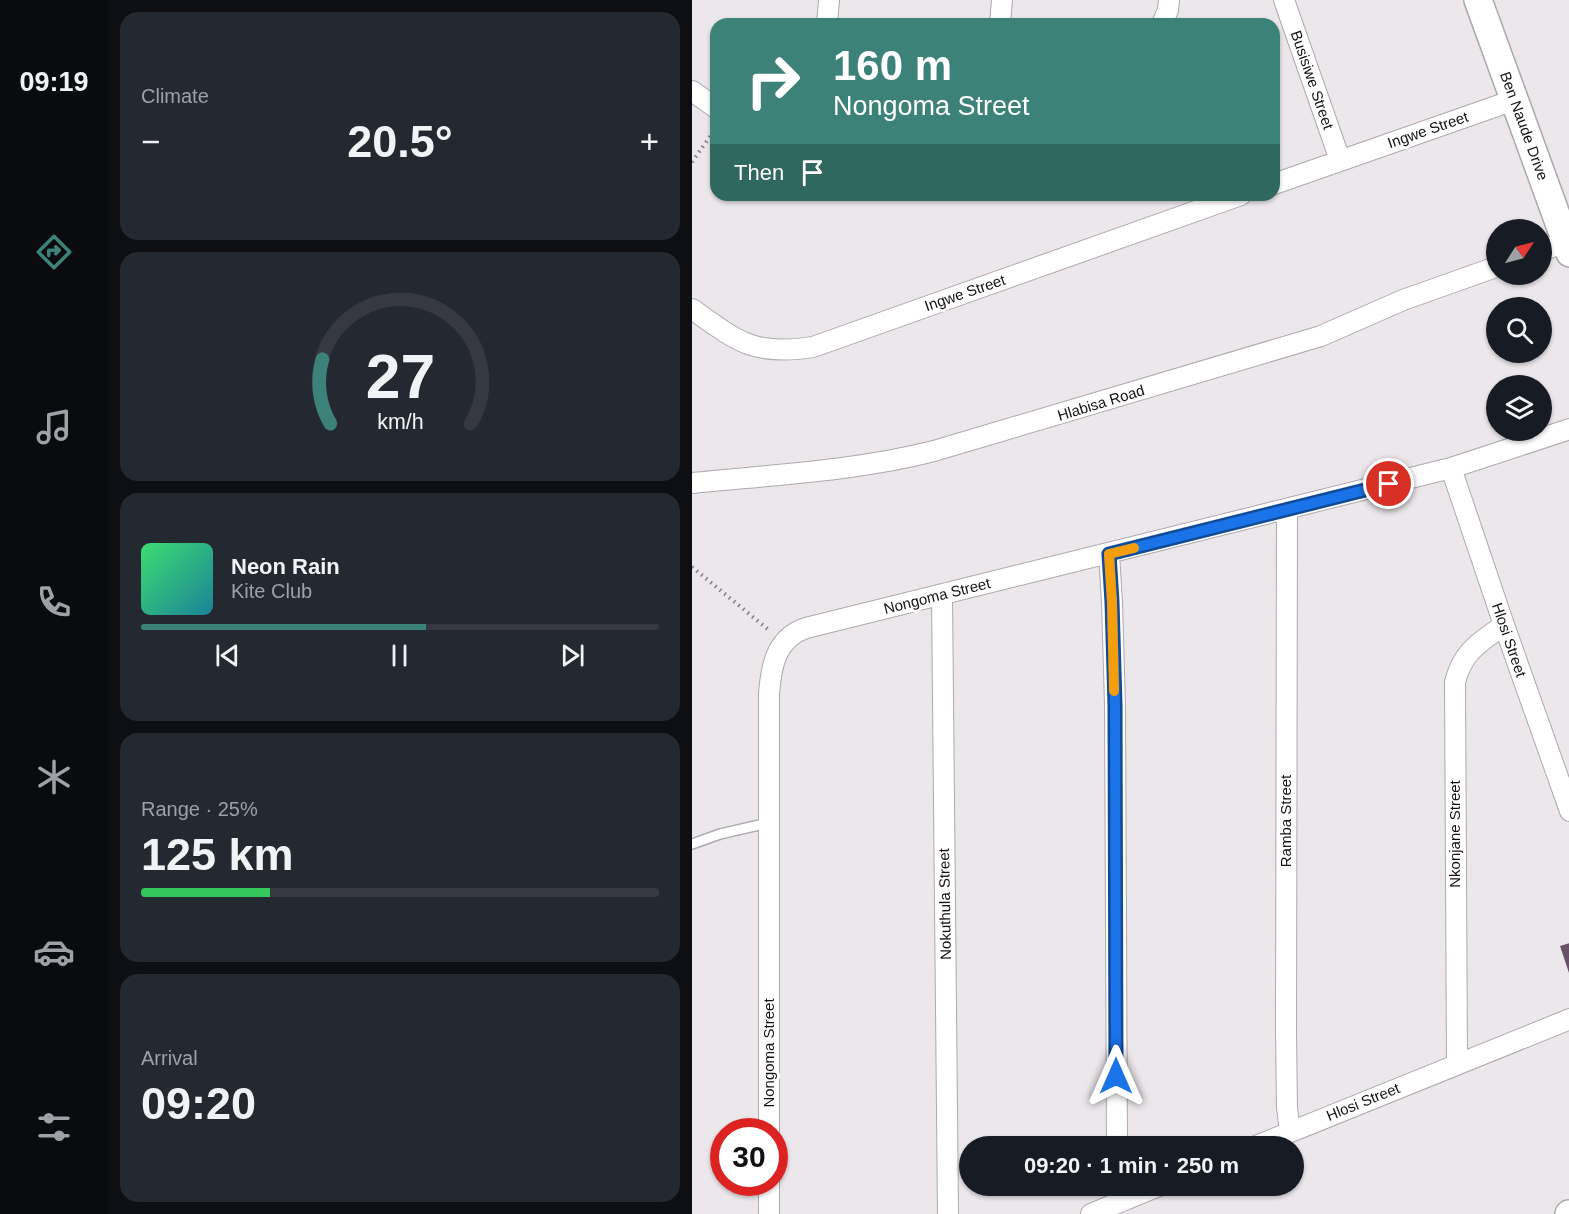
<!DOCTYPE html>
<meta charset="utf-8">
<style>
:root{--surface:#171b24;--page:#242831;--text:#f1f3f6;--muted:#9ea1a6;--line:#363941;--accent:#3c8278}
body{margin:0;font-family:Arial,sans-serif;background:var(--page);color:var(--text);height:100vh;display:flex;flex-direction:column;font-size:22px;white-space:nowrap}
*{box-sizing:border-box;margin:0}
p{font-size:20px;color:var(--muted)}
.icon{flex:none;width:33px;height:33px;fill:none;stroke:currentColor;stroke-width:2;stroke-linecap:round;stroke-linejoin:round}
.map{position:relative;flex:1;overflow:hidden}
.side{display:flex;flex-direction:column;gap:12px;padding:12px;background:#0d0f14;width:584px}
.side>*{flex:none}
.banner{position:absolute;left:18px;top:18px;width:570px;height:183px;border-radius:18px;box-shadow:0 2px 4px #0004;background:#3c8278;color:#fff;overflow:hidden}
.needle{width:39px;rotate:54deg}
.buttons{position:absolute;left:794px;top:219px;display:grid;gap:12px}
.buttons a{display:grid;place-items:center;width:66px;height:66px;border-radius:50%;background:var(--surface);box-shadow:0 2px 4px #0004;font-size:30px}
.speed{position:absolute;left:18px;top:1118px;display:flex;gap:12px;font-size:30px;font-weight:700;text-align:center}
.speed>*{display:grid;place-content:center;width:78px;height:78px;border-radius:50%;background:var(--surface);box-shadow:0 2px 4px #0004;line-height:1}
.speed .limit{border:9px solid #d22;background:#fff;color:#111}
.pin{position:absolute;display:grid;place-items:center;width:51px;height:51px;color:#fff;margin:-26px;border:3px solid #fff;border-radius:50%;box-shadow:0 2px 6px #0007}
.me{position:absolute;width:66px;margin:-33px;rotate:0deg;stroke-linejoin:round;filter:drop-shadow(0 0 4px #0008)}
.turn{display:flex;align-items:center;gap:21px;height:126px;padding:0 24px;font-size:27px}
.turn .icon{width:78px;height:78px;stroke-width:2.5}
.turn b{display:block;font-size:42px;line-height:51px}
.then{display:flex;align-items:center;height:57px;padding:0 24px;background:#0003;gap:12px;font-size:22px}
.big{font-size:45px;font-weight:600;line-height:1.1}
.side .card{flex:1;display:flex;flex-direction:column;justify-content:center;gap:9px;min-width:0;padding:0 21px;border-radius:18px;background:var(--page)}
.side .dial{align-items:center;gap:0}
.dial svg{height:156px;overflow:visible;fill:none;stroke:var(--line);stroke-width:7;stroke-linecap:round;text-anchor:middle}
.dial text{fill:var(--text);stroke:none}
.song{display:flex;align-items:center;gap:18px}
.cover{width:72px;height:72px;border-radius:9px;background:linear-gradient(135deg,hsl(140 70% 55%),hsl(190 70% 35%))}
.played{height:6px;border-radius:3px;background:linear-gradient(90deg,var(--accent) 55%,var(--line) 55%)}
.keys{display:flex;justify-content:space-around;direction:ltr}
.heat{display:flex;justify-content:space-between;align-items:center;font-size:33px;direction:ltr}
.charge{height:9px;border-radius:4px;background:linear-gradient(90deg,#34c759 25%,var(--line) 0)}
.trip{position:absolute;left:267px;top:1136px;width:345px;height:60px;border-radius:30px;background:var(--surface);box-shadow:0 2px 4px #0004;font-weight:600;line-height:60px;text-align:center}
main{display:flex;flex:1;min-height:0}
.tab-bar{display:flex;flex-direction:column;width:108px;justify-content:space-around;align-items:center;background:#090b0e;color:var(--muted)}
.tab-bar .icon{width:42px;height:42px}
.tab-bar .current{color:var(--accent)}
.tab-bar b{font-size:27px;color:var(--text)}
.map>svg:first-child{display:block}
.building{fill:#675268}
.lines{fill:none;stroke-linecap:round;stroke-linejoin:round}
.lane-casing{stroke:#ada9ad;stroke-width:12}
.street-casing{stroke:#ada9ad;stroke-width:22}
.secondary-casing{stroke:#ada9ad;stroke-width:30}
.path{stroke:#807d80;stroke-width:4;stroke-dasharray:1.5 4.5;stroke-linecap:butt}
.lane{stroke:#fff;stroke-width:9}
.street{stroke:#fff;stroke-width:20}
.secondary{stroke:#fff;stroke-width:27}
.route-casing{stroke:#114b97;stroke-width:15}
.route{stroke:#1a73e8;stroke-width:10}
.slow{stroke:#f59e0b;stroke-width:10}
.labels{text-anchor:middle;stroke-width:6;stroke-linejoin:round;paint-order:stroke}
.street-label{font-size:15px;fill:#131113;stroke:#fff}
</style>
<main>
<nav class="tab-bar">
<b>09:19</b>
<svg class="icon current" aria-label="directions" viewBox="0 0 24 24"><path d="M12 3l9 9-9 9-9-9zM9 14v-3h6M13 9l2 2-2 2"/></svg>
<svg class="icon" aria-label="music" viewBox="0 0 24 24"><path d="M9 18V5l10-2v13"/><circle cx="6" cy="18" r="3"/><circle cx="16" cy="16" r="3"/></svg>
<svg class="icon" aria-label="phone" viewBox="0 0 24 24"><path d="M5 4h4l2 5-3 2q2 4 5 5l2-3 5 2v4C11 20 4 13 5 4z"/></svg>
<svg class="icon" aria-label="climate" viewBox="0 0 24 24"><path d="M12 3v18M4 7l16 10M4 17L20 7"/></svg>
<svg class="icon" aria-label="car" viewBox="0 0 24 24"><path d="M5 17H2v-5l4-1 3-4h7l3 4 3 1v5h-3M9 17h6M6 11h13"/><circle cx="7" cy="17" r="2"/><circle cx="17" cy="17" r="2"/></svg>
<svg class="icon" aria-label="filters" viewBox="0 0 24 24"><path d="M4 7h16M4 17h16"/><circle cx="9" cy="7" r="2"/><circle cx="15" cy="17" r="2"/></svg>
</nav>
<section class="side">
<div class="card"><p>Climate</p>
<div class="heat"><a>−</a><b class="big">20.5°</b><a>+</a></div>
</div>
<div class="card dial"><svg viewBox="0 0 100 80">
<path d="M14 69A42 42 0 1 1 86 69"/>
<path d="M14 69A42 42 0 0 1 10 36" stroke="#3c8278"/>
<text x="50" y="56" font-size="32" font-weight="700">27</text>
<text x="50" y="72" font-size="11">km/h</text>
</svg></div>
<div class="card">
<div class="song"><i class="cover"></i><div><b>Neon Rain</b><p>Kite Club</p></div></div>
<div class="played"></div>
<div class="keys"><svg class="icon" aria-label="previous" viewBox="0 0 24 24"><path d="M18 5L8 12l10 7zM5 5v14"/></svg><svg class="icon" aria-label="pause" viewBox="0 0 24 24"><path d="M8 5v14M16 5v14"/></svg><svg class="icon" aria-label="next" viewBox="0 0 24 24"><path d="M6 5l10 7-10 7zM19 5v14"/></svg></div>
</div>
<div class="card"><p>Range · 25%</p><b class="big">125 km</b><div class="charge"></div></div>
<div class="card"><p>Arrival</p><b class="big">09:20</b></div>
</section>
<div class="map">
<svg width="878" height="1214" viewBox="0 0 878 1214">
<rect width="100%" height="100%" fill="#ebe7eb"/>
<path class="building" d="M878 943V973H877L868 946Z"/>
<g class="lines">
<defs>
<path id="lane" d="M0 844 28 834 76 823"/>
<path id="street" d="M592 0 648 160
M135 24 137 0
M308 24 310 0
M470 24 476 10 477 0
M0 91 24 108
M582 184 822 100
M849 251 874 242
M0 309C46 342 62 356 121 347L549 195
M759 468 812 625 878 811
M0 483C80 475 163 471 242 451L629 336 711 300 804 267
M595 510 594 1031 595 1108 598 1132
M417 554 420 602 423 705 425 1146
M250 595 256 1214
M765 1063 763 682C771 651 787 643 812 625
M77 1131V694C79 666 84 638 114 628L759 468 878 429
M564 1146 878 1019
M77 1182V1214
M425 1185V1203
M399 1214 469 1185"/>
<path id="secondary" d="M786 0 878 253
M877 1214H878"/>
</defs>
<use href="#lane" class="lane-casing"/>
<use href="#street" class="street-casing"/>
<use href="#secondary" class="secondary-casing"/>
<path class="path" d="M0 162 24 128
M0 567 78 631"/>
<use href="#lane" class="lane"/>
<use href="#street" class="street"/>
<use href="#secondary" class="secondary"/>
</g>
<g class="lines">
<defs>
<path id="route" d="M424 1076 423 705 420 602 417 554 697 484"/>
</defs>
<use href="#route" class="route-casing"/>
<use href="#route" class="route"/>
<path class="slow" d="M422 691 420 602 417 554 442 548"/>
</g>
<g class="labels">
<g class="street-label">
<text transform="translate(620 80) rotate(71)" y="5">Busisiwe Street</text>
<text transform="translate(832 126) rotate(70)" y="5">Ben Naude Drive</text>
<text transform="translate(736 130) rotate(-19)" y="5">Ingwe Street</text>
<text transform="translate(273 293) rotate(-19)" y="5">Ingwe Street</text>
<text transform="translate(409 403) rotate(-17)" y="5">Hlabisa Road</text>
<text transform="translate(245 596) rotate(-14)" y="5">Nongoma Street</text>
<text transform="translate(817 640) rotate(71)" y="5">Hlosi Street</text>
<text transform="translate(594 821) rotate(-90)" y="5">Ramba Street</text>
<text transform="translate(763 834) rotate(-90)" y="5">Nkonjane Street</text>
<text transform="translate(253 904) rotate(-91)" y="5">Nokuthula Street</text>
<text transform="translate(77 1053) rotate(-90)" y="5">Nongoma Street</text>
<text transform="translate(671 1102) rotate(-22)" y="5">Hlosi Street</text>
</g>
</g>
</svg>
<div class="buttons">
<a><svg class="needle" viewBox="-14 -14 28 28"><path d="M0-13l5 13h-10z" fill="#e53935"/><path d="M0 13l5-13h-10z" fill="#9ea1a6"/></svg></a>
<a><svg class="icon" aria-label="search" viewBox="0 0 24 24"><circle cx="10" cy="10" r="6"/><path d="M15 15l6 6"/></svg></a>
<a><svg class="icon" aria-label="layers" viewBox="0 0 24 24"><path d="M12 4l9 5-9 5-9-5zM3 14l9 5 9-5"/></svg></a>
</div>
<div class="speed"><div class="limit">30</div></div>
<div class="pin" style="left:697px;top:484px;background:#d93025"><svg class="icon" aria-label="arrive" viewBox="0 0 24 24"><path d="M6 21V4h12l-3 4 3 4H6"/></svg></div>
<svg class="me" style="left:424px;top:1076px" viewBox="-20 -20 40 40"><path d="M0-17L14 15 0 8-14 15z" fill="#1a73e8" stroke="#fff" stroke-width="4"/></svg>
<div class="trip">09:20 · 1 min · 250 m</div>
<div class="banner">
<div class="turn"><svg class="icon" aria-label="right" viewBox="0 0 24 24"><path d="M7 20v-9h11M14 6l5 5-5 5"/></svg><div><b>160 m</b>Nongoma Street</div></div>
<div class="then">Then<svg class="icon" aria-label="arrive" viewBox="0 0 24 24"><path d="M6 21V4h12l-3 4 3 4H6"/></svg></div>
</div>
</div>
</main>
